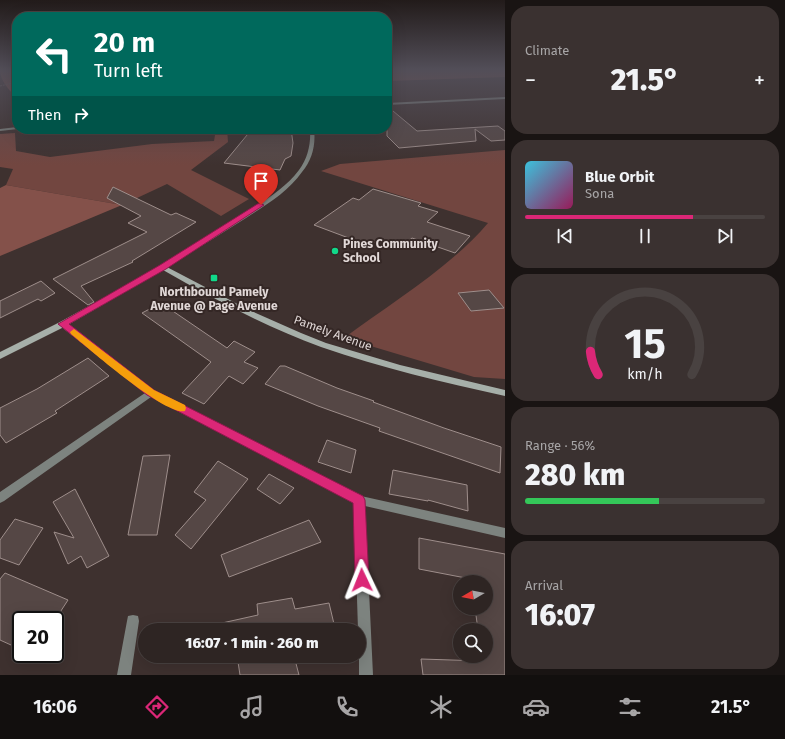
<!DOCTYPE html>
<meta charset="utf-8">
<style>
:root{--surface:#2e2523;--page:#3a3130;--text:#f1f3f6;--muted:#a7a5a6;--line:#494241;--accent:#db2777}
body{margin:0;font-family:"Fira Sans",sans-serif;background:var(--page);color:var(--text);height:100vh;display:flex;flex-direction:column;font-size:15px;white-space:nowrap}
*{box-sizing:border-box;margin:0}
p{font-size:13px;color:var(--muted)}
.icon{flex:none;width:22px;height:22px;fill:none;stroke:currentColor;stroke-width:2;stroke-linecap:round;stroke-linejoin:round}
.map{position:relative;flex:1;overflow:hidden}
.sheet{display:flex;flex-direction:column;gap:6px;padding:6px;background:#191413;width:280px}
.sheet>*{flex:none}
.guide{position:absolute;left:12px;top:12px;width:380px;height:122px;border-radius:16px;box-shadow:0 4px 16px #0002,0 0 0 1px var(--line);background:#00695c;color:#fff;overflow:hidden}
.needle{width:26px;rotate:260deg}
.buttons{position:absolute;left:453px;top:575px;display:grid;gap:8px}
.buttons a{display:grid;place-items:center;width:40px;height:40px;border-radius:50%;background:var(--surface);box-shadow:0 4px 16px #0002,0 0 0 1px var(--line);font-size:20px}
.speed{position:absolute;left:12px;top:611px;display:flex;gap:8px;font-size:20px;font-weight:700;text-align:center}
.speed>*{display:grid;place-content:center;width:52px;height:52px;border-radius:50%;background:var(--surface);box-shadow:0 4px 16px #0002,0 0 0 1px var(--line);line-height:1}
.speed .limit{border:2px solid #111;border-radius:6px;background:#fff;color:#111}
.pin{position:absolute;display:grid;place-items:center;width:34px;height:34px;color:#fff;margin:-41px -17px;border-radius:50% 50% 50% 0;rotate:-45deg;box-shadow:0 0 4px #0007}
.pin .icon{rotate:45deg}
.me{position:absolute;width:44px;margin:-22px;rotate:358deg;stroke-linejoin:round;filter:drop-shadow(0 0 3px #0008)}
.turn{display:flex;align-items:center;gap:14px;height:84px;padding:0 16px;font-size:18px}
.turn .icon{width:52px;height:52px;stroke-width:2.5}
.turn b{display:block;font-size:28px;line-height:34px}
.then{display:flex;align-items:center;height:38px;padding:0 16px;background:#0003;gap:8px;font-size:15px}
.big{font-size:30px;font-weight:800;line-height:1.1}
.sheet .card{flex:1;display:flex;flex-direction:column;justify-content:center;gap:6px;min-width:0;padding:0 14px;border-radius:16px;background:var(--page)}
.sheet .dial{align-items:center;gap:0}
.dial svg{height:104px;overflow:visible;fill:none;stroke:var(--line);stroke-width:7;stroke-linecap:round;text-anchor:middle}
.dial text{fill:var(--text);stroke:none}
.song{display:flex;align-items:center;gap:12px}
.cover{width:48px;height:48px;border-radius:6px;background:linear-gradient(135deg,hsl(190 70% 55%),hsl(330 70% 35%))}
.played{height:4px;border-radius:2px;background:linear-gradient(90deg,var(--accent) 70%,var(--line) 70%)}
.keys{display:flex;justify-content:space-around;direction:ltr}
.heat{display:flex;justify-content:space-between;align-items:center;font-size:22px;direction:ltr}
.charge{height:6px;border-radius:3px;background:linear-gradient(90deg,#34c759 56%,var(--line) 0)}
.trip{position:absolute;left:138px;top:623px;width:228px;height:40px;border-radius:20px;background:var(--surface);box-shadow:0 4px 16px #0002,0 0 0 1px var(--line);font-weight:800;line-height:40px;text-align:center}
.dock{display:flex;height:64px;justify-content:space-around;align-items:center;background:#120f0e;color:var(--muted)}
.dock .icon{width:28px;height:28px}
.dock .selected{color:var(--accent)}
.dock b{font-size:18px;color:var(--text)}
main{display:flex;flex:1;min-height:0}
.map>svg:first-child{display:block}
.green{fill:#724640}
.forest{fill:#84514a}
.building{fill:#554745;stroke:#9e8e8b}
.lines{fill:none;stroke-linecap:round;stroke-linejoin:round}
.path{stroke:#716664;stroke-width:1;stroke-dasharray:2 1;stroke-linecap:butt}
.lane{fill:#7d837f;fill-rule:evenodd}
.street{fill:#7d837f;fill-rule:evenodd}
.secondary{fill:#a6afa9;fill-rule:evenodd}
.route{fill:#db2777;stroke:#8e194d}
.slow{fill:#f59e0b}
.poi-dot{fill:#11d98a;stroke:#342725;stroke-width:1.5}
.labels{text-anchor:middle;stroke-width:4;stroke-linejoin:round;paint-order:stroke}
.poi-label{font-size:12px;font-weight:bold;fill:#e1d8d7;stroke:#342725;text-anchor:start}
.street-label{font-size:12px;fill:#e1d8d7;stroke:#342725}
</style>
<main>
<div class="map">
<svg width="505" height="675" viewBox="0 0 505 675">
<rect width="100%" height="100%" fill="#3e312f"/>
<path class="green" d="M216 129H227L228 142 191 170 249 199 221 216 167 184 122 205 6 185 13 169 0 167V134L15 133 16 151 50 157 152 144 214 141Z
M505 150V379L474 377 344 338C390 304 452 266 488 223L321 171 340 164Z"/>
<path class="forest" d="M0 70H17V97C9 91 0 80 0 70Z
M387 70H505V77L387 81Z
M6 185 122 205 0 256V188Z"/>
<path class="building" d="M387 106 417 131 498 126 505 131V140L491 141 475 129 476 141 399 148 387 136Z
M252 129H291L293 143 291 156 285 159 280 170 224 163Z
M113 187 171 215 176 213 196 222 132 261 133 262 81 286 94 302 88 305 53 279 147 232 128 223 141 216 107 198Z
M373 189 421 203 418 206 438 212 427 222 470 236 455 253 412 238 400 248 383 240 379 244 375 242 370 246 314 225 353 198 359 200Z
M41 281 55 293 41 301 38 299 0 318V301Z
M489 290 504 308 471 311 458 293Z
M161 303 227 348 234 341 255 352 244 362 258 368 243 384 229 376 204 404 182 393 211 362 142 313Z
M88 358 109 376 55 411 57 413 6 443 0 435V408L37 389Z
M280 366H285L337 388 374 401 373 402 444 428 501 447 500 473 379 431 380 428 318 406 265 384Z
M327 440 356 450 351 473 318 462Z
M170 455 157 535H128L143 456Z
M218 461 248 479 191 549 175 535 206 500 194 492Z
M393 470 467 485 468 511 428 500V501L389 494Z
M269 474 294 488 280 504 257 489Z
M75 489 109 556 87 568 81 556 68 564 54 532 74 538 53 502Z
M15 519 43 528 19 565 0 558V540Z
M309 520 321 542 229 577 221 555Z
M419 538 505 554V675H423L421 659 482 661 481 656H486V630H478L475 608H486V582H472L471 579 419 569Z
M5 573 68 600 55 620H21V631L11 645 0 640V579Z
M292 598 295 609 329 603 334 624 300 630H222V623L258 615 257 604Z
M270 656H294L299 675H240L238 662Z"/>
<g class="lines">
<path class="path" d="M0 86 17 82"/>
<path class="lane" d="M63 321 66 322 154 391 361 496 505 528V538L365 506 373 675H359V630H358L354 503 151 397 4 501 0 503V492L145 393 60 326 59 324 60 322Z"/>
<path class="street" d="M505 97V99L387 105V103Z
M17 127V129H18L0 131V129Z
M310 129H314C316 145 312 160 302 172 288 192 266 205 246 218 219 235 192 252 165 268H161V266C188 249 215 232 241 215 262 202 285 189 299 170 308 158 311 143 310 129Z
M133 615 138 616 139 621 131 675H117L127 621 128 616Z"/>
<path class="secondary" d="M163 265 249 310 301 333 326 343 400 365 505 390V396C443 382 381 368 321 347 266 327 214 299 163 270L66 326 0 359V352L60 322Z"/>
</g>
<linearGradient id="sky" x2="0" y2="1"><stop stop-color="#221b1a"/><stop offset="0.42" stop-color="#524e58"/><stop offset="1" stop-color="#524e58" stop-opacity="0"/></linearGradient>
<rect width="505" height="165" fill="url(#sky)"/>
<path class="route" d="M259 203 264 205 166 269 69 324 154 390 363 496 365 500 369 580 367 584 362 586 357 584 355 580 353 503 147 395 58 324 160 265Z"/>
<path class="slow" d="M74 329 154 390 185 405 186 408 185 411C167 417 88 348 71 334L70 332Z"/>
<g class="poi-dot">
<circle cx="335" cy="251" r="4"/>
<rect x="210" y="274" width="8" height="8" rx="2"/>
</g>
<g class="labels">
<g class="poi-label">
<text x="343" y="248">Pines Community<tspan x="343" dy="14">School</tspan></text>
<text x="214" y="296" text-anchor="middle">Northbound Pamely<tspan x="214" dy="14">Avenue @ Page Avenue</tspan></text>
</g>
<g class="street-label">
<text transform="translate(333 333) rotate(20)" y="4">Pamely Avenue</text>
</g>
</g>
</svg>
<div class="buttons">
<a><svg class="needle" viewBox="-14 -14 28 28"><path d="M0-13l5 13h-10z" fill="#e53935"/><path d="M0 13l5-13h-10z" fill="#a7a5a6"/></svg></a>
<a><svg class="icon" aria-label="search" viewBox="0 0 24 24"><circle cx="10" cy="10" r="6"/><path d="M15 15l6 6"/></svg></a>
</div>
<div class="speed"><div class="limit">20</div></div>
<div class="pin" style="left:261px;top:205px;background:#d93025"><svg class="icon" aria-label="arrive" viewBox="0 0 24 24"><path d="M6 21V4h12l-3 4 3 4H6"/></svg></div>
<svg class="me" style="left:362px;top:580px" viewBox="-20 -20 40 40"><path d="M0-17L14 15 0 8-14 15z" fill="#db2777" stroke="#fff" stroke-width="4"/></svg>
<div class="trip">16:07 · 1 min · 260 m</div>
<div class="guide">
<div class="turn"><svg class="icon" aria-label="left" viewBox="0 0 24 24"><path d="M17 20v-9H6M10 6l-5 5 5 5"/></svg><div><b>20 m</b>Turn left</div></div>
<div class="then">Then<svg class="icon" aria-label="right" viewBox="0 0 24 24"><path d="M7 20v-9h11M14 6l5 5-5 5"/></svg></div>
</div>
</div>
<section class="sheet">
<div class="card"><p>Climate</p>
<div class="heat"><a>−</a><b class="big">21.5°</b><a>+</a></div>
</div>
<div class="card">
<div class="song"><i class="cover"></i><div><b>Blue Orbit</b><p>Sona</p></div></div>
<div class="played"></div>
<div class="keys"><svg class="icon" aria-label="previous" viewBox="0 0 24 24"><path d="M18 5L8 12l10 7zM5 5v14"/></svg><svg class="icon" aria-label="pause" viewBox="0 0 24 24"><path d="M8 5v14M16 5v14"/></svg><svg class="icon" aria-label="next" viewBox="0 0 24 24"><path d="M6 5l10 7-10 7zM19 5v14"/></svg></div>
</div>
<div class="card dial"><svg viewBox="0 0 100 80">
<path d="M14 69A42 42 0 1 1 86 69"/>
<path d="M14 69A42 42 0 0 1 8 51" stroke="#db2777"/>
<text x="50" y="56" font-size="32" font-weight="700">15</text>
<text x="50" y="72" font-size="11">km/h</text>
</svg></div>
<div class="card"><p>Range · 56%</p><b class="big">280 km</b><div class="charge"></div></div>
<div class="card"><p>Arrival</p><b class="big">16:07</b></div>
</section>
</main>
<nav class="dock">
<b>16:06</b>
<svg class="icon selected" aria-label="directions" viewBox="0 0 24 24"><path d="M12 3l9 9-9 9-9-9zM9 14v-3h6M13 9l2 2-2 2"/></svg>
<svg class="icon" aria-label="music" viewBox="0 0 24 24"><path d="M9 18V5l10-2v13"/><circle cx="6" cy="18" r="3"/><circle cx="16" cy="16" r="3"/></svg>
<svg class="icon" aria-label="phone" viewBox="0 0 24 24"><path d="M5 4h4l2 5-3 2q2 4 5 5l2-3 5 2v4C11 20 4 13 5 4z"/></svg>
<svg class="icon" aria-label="climate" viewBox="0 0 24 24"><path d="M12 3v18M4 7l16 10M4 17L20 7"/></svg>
<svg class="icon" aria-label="car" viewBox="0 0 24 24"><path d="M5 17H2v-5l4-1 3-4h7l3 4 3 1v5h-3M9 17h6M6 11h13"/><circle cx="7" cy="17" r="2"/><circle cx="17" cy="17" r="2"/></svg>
<svg class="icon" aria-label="filters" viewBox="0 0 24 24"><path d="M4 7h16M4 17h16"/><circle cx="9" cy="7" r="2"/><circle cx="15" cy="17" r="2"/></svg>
<b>21.5°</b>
</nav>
